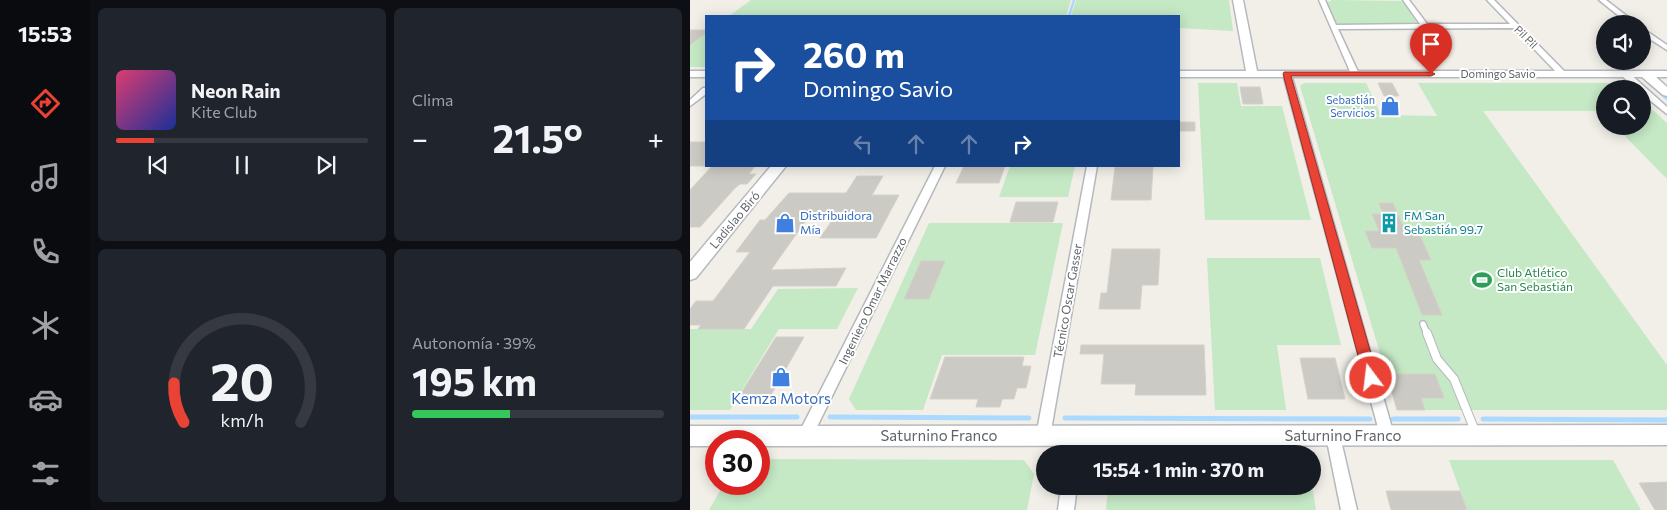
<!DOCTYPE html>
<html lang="es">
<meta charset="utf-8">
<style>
:root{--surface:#171b24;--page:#20242c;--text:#f1f3f6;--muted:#9ea1a6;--line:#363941;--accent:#ea4335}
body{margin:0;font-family:Commissioner,sans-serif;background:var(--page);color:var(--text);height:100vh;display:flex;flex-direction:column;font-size:19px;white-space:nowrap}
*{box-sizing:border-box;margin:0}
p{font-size:16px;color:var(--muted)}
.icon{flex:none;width:28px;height:28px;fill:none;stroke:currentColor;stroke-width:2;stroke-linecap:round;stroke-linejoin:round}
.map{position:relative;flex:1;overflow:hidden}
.drawer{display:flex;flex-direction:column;gap:8px;padding:8px;background:#0d0f14;width:600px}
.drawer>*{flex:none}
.banner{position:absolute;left:15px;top:15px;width:475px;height:152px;border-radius:0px;box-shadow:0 2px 12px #0003;background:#1a4fa0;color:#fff;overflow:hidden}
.fabs{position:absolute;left:906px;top:15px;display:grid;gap:10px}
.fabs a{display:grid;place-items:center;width:55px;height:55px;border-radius:50%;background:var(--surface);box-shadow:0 2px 12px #0003;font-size:25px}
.speed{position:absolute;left:15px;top:430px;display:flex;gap:10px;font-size:25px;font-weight:700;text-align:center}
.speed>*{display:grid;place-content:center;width:65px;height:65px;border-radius:50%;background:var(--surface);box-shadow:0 2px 12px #0003;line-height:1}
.speed .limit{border:8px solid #d22;background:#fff;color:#111}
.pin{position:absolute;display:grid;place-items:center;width:42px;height:42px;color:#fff;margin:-51px -21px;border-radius:50% 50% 50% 0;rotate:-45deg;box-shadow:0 0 5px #0007}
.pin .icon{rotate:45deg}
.me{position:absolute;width:55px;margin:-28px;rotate:345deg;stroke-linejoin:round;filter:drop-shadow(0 0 4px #0008)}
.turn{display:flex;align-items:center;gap:18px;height:105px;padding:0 15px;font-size:22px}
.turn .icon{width:65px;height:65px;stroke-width:2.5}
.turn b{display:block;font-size:35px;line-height:42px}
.lanes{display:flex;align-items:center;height:48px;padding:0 15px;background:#0003;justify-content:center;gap:25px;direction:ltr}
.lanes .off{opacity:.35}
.big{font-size:38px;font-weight:700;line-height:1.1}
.drawer .tile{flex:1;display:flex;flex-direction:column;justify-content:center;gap:8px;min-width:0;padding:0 18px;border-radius:8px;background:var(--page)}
.drawer .dial{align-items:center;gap:0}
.dial svg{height:130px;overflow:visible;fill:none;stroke:var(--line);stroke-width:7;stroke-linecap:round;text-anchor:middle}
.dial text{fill:var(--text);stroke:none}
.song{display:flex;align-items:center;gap:15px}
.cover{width:60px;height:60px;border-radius:8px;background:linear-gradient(135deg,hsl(340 70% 55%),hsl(230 70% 35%))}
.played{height:5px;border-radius:2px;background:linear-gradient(90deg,var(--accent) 15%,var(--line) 15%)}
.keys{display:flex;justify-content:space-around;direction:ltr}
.heat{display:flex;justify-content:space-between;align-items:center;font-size:28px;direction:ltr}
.charge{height:8px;border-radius:4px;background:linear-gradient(90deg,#34c759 39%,var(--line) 0)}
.drawer .tiles{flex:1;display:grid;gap:8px;grid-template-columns:repeat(2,1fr)}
.trip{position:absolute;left:346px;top:445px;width:285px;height:50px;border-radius:25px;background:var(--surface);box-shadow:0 2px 12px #0003;font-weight:700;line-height:50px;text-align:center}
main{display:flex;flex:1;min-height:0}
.tabs{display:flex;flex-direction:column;width:90px;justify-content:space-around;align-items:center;background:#090b0e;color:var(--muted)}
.tabs .icon{width:35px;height:35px}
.tabs .active{color:var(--accent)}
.tabs b{font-size:22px;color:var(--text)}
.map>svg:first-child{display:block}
.green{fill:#c5e8c5}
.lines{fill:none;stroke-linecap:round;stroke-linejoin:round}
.stream-far2{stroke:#aadaff;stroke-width:2.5}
.stream-far1{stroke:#aadaff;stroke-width:3}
.stream{stroke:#aadaff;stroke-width:5}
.building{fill:#cccac5;stroke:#d6d1c6}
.lane-far1-casing{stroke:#b5b8bc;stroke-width:8}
.lane-casing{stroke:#b5b8bc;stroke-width:10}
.street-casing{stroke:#b5b8bc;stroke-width:3}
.secondary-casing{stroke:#b6babf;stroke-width:3}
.lane-far1{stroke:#fff;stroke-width:5.5}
.lane{stroke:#fff;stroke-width:8}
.street{fill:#fff;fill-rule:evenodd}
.secondary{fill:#fff;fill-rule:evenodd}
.route{fill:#ea4335;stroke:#982c22}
.labels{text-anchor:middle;stroke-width:4;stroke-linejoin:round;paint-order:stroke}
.far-street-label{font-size:11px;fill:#5f6368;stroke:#fff}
.far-shop-label{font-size:11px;fill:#366cbe;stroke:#fff;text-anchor:end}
.shop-label{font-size:12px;fill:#366cbe;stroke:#fff;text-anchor:start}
.culture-label{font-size:12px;fill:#0d838f;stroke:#fff;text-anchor:start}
.street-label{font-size:12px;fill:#5f6368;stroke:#fff}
.leisure-label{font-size:12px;fill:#27864d;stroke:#fff;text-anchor:start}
.near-shop-label{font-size:15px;fill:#366cbe;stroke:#fff}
.near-street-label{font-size:15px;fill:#5f6368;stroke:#fff}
</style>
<main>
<nav class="tabs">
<b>15:53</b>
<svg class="icon active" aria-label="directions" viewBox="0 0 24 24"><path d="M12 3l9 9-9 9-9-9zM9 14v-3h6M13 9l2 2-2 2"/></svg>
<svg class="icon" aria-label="music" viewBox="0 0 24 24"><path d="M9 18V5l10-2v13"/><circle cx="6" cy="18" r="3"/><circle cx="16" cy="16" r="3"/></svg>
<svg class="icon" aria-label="phone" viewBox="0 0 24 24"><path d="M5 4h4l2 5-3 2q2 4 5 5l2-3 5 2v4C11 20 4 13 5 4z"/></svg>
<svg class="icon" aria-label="climate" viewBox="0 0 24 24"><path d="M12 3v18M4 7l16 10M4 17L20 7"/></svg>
<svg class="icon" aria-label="car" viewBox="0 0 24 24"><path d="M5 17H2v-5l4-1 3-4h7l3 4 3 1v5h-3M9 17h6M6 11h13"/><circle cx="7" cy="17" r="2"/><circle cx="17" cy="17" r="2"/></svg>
<svg class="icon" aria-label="filters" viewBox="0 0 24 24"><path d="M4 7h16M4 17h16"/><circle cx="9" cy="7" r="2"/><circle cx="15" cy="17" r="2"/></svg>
</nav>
<section class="drawer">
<div class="tiles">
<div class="tile">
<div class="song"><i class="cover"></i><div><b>Neon Rain</b><p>Kite Club</p></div></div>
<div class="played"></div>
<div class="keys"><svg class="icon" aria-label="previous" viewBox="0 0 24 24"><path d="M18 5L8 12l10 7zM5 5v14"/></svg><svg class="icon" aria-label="pause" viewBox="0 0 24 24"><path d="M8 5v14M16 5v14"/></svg><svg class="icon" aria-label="next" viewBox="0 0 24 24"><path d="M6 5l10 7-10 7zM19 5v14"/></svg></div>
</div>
<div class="tile"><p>Clima</p>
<div class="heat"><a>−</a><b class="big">21.5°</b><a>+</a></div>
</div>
<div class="tile dial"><svg viewBox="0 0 100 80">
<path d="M14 69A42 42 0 1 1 86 69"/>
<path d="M14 69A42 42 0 0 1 8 45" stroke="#ea4335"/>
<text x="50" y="56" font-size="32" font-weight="700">20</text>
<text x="50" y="72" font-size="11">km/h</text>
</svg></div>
<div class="tile"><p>Autonomía · 39%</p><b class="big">195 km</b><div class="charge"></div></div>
</div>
</section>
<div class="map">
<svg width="977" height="510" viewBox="0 0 977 510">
<rect width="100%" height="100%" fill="#f1efe8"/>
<path class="green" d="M61 0H381L376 16H39Z
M386 0H539L543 31 489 28V16H381Z
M642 0 711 1 714 3 728 24 650 25 645 22 636 3Z
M16 33V67H0V45Z
M508 83H547L551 106H592L621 220H515Z
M614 83H676L691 115 747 116 728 83H927L939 89H915V116L910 111H793L977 365V410H707L610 86Z
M953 101 977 123V179L925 126H952Z
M320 166H385L378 197H309Z
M239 223H373L345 355H252L233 410H166L159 399Z
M517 258H630L651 345H587L596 410H525Z
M168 288 147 329H89L40 410H0V329H61L88 289Z
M69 459 334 460 344 474 337 510H19L34 484H69Z
M759 460H923L951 510H777Z
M418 486H622L626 510H416Z"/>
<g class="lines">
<path class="stream-far2" d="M379 16 384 0
M959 83 963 87"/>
<path class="stream-far1" d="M962 85 977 99"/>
<path class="stream" d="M0 417H107
M140 417 339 418
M375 418 680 419
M703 419H768
M793 419 977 420"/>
</g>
<path class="building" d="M0 30H16V33L0 45Z
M688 83H702L709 96H694Z
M550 87H570L573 104H553Z
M489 122H505V131H489Z
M0 142H16V166H0Z
M22 166H65L59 174H66L57 184H50L45 188 10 227H0V190Z
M274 166H315L309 183H266Z
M425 167H463L461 200H421Z
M167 176H193L182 195H209L186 238H130L143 219H117L81 270 156 268 146 286H83L54 329H8L11 325H0V309L6 301H23L60 252H46L70 220H75L99 193H156Z
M326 202H368L363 222H320Z
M689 203H703L715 231H728L741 260H729L752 315H732L706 248H682L675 231H689L682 214H693Z
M422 249H470L468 285H452L450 309H409L411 293H417Z
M231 261H255L239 299H214Z
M86 337H114L81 395H50Z
M391 345H514L516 395H445L446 384H411L414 354H390Z
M255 357H334L332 366H341L336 388H327L324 399H312L310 407H286L288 399H240Z
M610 358H645L655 399H618Z
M697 374H745L754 398H731L735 410H707Z
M977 482V510H965L949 483Z
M696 491H770L777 510H701Z"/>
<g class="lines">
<defs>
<path id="lane-far1" d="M733 324 737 334"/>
<path id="lane" d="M737 333 747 359 764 379 785 431"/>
<path id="street" d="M629 0H635L646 25 730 24 713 0H719L737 24H820L797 0H804L877 74 870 76 824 28 648 29 669 74 662 76Z
M909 0H916L947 24H939Z
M952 28 977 45V50L952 34Z
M594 72 601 74 704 435 702 440 697 442 692 440 690 435 593 74Z
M932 72H938L977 107V114L952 94V89H947L932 76Z
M13 88H16V94L0 106V100Z
M245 166H255L120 441 115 443 110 441 108 436 110 431Z
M397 166H407L360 436 358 441 353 443 348 441 346 436Z
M385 429 390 431 392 436 391 454H375L380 431Z
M643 429 648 431 650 436 667 510H651L636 436 638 431Z
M371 486H387L384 510H368Z"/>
<path id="secondary" d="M543 0H553L567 71H977V77H966L977 87V96L973 95 952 77H489V71H556Z
M0 71H16V77H0Z
M81 166H96L6 278 0 280V262Z
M977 425V445L69 446V441H26V446H0V426Z"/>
</defs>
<use href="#lane-far1" class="lane-far1-casing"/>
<use href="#lane" class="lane-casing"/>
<use href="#street" class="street-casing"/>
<use href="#secondary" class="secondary-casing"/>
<use href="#lane-far1" class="lane-far1"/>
<use href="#lane" class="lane"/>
<use href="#street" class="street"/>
<use href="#secondary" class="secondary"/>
</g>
<path class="route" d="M594 72H741L745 74 741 76H601L688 378 686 383 681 385 676 383 674 378 593 74Z"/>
<defs>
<symbol id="shop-bare" viewBox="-9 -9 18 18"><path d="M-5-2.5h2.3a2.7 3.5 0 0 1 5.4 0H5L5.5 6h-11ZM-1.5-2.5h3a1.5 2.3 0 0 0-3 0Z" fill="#3f7fe0" stroke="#fff" stroke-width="2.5" paint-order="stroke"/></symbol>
<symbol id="building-bare" viewBox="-9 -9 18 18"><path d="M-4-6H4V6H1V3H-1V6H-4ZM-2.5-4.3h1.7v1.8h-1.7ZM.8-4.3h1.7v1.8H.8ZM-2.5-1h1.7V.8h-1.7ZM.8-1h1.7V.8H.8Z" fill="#0f9aa8" stroke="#fff" stroke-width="2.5" paint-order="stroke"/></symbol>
<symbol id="stadium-bare" viewBox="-9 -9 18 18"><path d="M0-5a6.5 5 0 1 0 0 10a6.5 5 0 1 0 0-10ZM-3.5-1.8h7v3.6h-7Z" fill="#2e9e5b" stroke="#fff" stroke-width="2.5" paint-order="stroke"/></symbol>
</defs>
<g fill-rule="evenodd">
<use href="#shop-bare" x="686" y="92" width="28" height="28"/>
<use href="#shop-bare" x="81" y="209" width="28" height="28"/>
<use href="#building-bare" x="685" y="209" width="28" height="28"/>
<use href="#stadium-bare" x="778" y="266" width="28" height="28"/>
<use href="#shop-bare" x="77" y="363" width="28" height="28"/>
</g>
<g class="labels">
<g class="far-street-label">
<text transform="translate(836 37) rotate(45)" y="4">Pil Pil</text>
<text x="808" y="78">Domingo Savio</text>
</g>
<g class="far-shop-label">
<text x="685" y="104">Sebastián<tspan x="685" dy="13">Servicios</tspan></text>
</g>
<g class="shop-label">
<text x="110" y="220">Distribuidora<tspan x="110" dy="14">Mía</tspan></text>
</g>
<g class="culture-label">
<text x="714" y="220">FM San<tspan x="714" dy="14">Sebastián 99.7</tspan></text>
</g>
<g class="street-label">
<text transform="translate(45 220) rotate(-50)" y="4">Ladislao Biró</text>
<text transform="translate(183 301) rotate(-64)" y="4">Ingeniero Omar Marrazzo</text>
<text transform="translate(378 301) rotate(-80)" y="4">Técnico Oscar Gasser</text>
</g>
<g class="leisure-label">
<text x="807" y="277">Club Atlético<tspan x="807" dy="14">San Sebastián</tspan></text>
</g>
<g class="near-shop-label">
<text x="91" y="404">Kemza Motors</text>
</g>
<g class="near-street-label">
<text x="249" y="441">Saturnino Franco</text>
<text x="653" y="441">Saturnino Franco</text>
</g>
</g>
</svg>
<div class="fabs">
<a><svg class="icon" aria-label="sound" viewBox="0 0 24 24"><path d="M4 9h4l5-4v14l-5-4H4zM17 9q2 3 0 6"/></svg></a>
<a><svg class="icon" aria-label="search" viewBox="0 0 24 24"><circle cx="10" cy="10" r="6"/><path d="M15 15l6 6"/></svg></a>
</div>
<div class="speed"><div class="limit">30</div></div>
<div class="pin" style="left:741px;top:74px;background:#d93025"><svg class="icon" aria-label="arrive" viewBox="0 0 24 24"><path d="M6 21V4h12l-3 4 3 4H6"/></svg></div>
<svg class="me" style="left:681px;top:378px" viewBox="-20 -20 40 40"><circle r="17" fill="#ea4335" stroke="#fff" stroke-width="3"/><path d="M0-11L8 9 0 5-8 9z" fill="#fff"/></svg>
<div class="trip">15:54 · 1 min · 370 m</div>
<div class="banner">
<div class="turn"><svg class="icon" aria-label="right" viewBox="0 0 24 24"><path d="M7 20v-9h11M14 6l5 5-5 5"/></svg><div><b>260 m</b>Domingo Savio</div></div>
<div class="lanes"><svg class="icon off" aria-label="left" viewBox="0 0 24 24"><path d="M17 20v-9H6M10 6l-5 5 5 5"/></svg><svg class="icon off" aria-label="ahead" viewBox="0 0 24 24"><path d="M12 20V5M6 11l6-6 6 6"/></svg><svg class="icon off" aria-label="ahead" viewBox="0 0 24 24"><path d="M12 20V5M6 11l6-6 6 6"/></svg><svg class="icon" aria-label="right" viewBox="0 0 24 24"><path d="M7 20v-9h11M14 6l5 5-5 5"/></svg></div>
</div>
</div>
</main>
